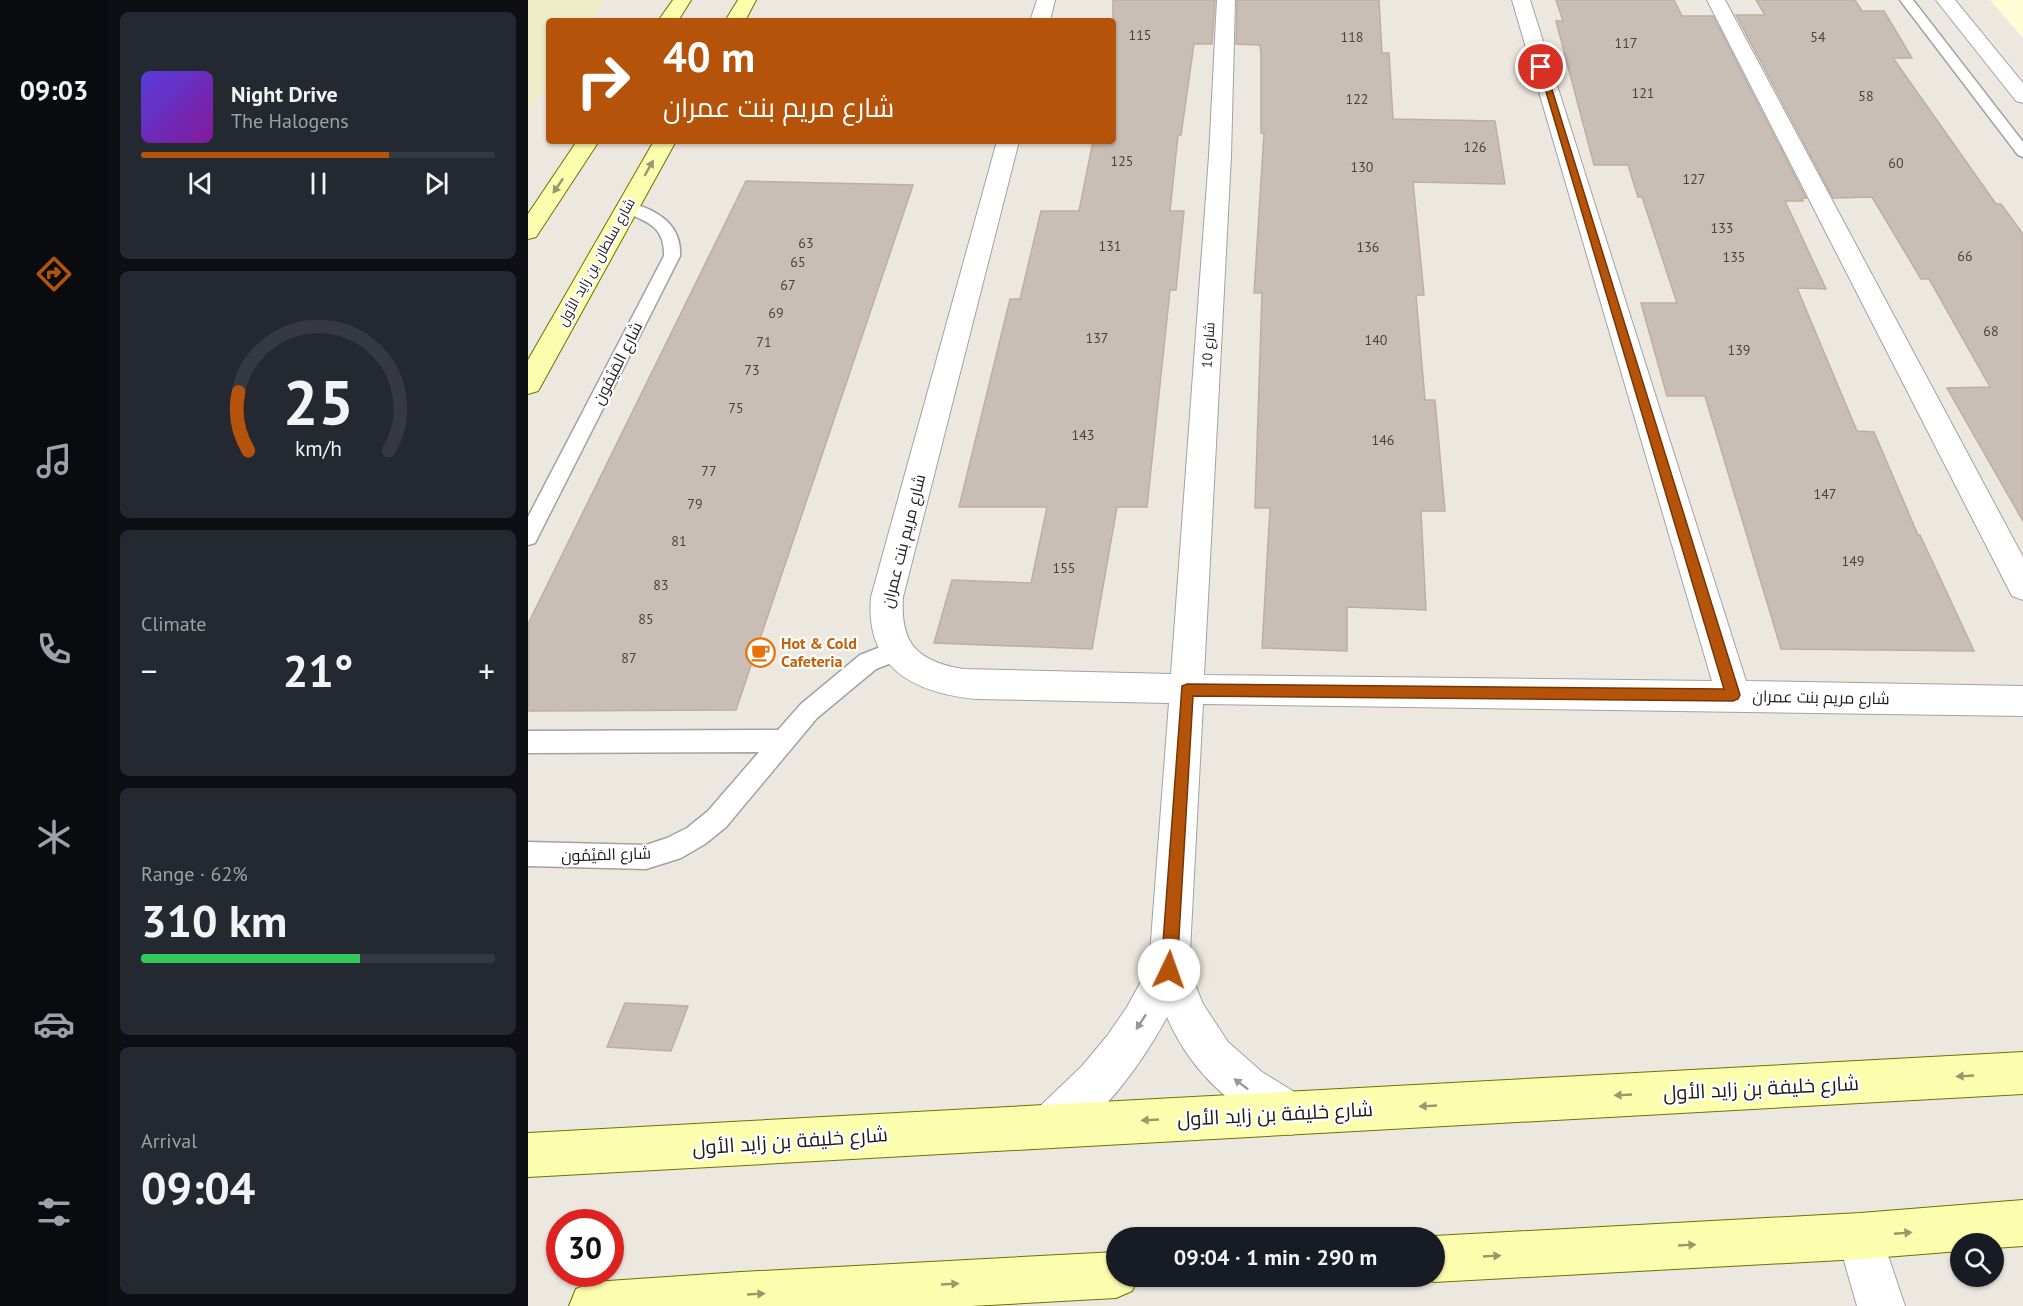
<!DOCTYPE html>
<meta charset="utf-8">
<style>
:root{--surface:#171b24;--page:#242831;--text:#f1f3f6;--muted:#9ea1a6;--line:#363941;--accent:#b45309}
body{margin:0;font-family:"PT Sans",Cairo,sans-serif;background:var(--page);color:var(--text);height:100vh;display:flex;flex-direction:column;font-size:22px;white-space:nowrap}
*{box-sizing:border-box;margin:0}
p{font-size:20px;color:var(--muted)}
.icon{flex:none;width:33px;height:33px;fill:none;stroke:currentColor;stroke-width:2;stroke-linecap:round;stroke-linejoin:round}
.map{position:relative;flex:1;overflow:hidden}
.drawer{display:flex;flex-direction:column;gap:12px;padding:12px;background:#0d0f14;width:420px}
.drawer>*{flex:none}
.guide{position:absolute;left:18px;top:18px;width:570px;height:126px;border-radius:6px;box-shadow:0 2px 4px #0004;background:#b45309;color:#fff;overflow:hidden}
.buttons{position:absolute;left:1422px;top:1233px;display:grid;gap:12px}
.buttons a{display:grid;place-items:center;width:54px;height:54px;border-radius:50%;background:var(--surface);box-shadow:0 2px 4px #0004;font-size:30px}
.speed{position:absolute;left:18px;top:1209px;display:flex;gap:12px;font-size:30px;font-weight:700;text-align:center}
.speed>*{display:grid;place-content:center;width:78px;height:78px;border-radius:50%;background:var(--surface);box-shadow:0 2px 4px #0004;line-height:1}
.speed .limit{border:9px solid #d22;background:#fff;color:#111}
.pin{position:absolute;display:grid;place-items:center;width:51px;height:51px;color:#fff;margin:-26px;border:3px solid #fff;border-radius:50%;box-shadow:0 2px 6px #0007}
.me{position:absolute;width:66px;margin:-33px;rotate:3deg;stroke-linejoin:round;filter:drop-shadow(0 0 4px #0008)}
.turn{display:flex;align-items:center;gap:21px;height:126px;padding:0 18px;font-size:27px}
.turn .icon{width:78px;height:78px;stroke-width:2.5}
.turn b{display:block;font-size:42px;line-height:51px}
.big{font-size:45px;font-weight:800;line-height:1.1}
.drawer .tile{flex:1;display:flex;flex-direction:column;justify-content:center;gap:9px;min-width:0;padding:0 21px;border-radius:9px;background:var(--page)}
.drawer .dial{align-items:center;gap:0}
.dial svg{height:156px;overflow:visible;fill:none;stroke:var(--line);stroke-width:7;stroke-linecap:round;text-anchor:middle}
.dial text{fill:var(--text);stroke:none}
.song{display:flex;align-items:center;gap:18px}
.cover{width:72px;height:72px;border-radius:9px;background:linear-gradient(135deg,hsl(250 70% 55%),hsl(290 70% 35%))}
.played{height:6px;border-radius:3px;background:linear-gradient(90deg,var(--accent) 70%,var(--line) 70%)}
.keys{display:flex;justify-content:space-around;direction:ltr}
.heat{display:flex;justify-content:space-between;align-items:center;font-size:33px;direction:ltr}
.charge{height:9px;border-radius:4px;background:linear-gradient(90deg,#34c759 62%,var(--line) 0)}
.trip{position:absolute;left:578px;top:1227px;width:339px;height:60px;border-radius:30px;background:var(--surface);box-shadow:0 2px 4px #0004;font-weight:800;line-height:60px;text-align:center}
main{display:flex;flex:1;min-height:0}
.tabs{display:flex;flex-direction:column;width:108px;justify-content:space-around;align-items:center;background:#090b0e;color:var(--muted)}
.tabs .icon{width:42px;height:42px}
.tabs .selected{color:var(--accent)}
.tabs b{font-size:27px;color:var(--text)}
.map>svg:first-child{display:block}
.education{fill:#fffdd6}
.farmland{fill:#edeec8}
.building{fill:#c9beb5;stroke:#c0ada1;stroke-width:1.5}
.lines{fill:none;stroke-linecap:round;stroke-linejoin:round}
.service-casing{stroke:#a2a2a2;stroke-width:3}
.minor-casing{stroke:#a2a2a2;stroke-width:2}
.secondary-casing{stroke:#6b7300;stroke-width:2}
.service{fill:#fff;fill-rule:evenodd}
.minor{fill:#fff;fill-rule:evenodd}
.secondary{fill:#fdfead;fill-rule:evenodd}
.oneway{fill:#97986b}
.oneway2{fill:#989898}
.route{fill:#b45309;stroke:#753606;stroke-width:1.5}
.labels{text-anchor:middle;stroke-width:4.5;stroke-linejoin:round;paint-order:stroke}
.number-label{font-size:14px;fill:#464442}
.far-street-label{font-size:14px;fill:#1b1b1b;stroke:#fff}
.street-label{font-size:16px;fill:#1b1b1b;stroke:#fff}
.food-label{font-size:16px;font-weight:bold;fill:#c56008;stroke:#fff;text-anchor:start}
.near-street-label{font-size:20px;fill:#1b1b1b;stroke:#fff}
</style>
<main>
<nav class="tabs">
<b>09:03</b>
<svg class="icon selected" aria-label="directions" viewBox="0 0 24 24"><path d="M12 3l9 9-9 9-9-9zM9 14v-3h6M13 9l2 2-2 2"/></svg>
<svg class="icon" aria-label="music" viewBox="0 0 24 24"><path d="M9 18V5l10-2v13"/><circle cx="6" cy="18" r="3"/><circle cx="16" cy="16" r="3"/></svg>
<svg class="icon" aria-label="phone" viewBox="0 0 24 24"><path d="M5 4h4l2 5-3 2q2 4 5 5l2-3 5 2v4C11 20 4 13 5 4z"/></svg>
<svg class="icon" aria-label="climate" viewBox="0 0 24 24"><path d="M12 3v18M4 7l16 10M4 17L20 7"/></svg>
<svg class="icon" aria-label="car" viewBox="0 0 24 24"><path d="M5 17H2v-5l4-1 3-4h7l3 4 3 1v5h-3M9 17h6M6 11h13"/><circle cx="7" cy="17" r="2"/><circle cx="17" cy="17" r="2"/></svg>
<svg class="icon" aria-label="filters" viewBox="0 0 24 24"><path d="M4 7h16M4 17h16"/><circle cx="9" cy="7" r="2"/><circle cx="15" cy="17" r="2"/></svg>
</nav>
<section class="drawer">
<div class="tile">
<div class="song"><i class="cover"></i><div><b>Night Drive</b><p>The Halogens</p></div></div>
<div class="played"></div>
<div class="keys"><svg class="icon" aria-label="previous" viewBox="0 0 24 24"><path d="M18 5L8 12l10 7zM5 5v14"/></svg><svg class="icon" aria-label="pause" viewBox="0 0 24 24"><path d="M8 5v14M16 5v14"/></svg><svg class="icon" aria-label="next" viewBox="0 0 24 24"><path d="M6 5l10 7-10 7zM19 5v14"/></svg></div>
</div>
<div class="tile dial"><svg viewBox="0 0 100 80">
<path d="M14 69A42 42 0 1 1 86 69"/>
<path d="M14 69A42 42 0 0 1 9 39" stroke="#b45309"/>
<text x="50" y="56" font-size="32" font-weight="700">25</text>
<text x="50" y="72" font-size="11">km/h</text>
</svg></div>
<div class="tile"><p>Climate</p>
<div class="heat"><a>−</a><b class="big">21°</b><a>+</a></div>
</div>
<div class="tile"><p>Range · 62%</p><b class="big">310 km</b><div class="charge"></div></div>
<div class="tile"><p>Arrival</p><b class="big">09:04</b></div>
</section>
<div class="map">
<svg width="1495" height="1306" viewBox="0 0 1495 1306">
<rect width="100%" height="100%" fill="#ede8df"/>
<path class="education" d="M1462 0H1495V38Z"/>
<path class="farmland" d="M0 0H77L62 21H21V82L0 112Z"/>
<path class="building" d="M585 0H687L684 44H666L653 135H650L642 211H656L648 290H642L619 507H589L564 649 406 643 424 580 503 583 519 507H431L482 299H492L513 211H551L565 141H585Z
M709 0H851L854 53H861L865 119 967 121 977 184 885 182 896 295H888L897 400H907L917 511H893L898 610 819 607V651L734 648 742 508H727L734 293H726L736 133H733V54L732 45 708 44Z
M1028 0H1146L1154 16H1185L1278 198H1274L1275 201H1257L1298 289 1269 288 1329 431 1346 432 1390 535H1392L1446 651 1253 649 1177 396H1139L1113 303H1149L1114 197H1110L1100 165H1066L1028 21H1035Z
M1228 0H1327L1334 11H1356L1384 58H1365L1468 204H1473L1495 234V521L1419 388 1462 387 1401 279H1393L1344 197 1305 198 1208 15H1237Z
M218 181 385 185 208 710 0 711V624Z
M97 1003 160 1006 143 1051 79 1047Z"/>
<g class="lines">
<defs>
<path id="service" d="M1372 0H1385L1495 142V157L1490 155Z
M99 202C128 209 154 224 152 256L10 537 7 543 0 545V517L136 256C137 225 118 222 93 210L91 207Z
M368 641 376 644 379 651 376 658 348 669 289 718 198 827 177 844 153 858 118 869 0 866V842L118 845 139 838 159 828 180 811 231 752 0 753V731L250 730 273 704 332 655Z"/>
<path id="minor" d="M509 0H527L522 21H502Z
M689 0H707L703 156 676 675 1184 681 984 0H1002L1218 681 1495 686V716L675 704 661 970 675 1004 700 1042 734 1072 778 1099 784 1114 778 1129 763 1135C707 1112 663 1073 639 1017 616 1060 569 1128 523 1147L508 1140 501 1125 508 1110 554 1066 579 1036 599 1007 621 967 641 703 448 699C385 693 337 667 343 597L469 141H491L375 597C372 644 389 661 435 669L643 674 681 156Z
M1179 0H1197L1495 557V600L1484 596Z
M1408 0H1427L1495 83V103L1488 101Z
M1332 1213 1348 1220 1377 1306H1329L1309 1236 1316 1220Z"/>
<path id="secondary" d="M145 0H163L150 21H130Z
M210 0H228L217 21H197Z
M49 141H71L8 237 0 239V214Z
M126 141H148L14 384 10 391 0 394V360Z
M1495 1052V1094L0 1177V1133Z
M1495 1200V1246L1466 1248V1244H1432V1251L1332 1259 906 1282 893 1276H906V1238H902L906 1236 1332 1213Z
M588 1252V1276H611L604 1291 588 1298 443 1306H41L48 1289 65 1282 213 1272Z"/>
</defs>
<use href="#service" class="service-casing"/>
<use href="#minor" class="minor-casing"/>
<use href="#secondary" class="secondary-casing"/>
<use href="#service" class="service"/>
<use href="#minor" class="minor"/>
<use href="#secondary" class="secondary"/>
</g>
<defs><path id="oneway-solid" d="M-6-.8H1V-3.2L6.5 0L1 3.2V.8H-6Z" transform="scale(1.5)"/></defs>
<g class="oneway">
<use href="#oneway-solid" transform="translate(121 168) rotate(-60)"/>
<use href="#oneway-solid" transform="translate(30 186) rotate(124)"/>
<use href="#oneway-solid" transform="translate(1437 1076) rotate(177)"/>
<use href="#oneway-solid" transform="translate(1095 1095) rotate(177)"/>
<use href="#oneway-solid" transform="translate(900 1106) rotate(177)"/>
<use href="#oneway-solid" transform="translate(622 1120) rotate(177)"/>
<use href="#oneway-solid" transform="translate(1375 1233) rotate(-5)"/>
<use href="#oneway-solid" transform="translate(1159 1245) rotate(-3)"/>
<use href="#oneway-solid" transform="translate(964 1256) rotate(-3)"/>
<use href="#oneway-solid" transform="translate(422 1284) rotate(-3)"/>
<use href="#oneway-solid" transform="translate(228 1294) rotate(-3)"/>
</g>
<g class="oneway2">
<use href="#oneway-solid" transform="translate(613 1022) rotate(123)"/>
<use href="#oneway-solid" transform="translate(713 1084) rotate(-143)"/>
</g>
<path class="route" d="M1010 65 1017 67 1212 695 1210 699 1205 701 665 696 649 970 647 976 641 979 635 976 633 970 654 686 659 684 1196 689Z"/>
<defs>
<symbol id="cafe-ring" viewBox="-11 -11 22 22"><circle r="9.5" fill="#fff" stroke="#e8710a" stroke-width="1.5"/><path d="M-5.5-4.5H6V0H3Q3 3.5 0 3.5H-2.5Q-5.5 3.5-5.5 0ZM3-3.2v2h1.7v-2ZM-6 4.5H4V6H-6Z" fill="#e8710a"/></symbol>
</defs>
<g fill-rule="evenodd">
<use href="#cafe-ring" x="216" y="636" width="33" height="33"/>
</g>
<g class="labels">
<g class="number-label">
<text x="612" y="40">115</text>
<text x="824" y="42">118</text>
<text x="1290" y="42">54</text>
<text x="1098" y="48">117</text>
<text x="1115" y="98">121</text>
<text x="1338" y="101">58</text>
<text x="829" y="104">122</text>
<text x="947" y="152">126</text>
<text x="594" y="166">125</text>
<text x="1368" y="168">60</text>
<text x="834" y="172">130</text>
<text x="1166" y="184">127</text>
<text x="1194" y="233">133</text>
<text x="278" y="248">63</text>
<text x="582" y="251">131</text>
<text x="840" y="252">136</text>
<text x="1437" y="261">66</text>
<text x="1206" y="262">135</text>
<text x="270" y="267">65</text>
<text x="260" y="290">67</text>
<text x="248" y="318">69</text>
<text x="1463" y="336">68</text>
<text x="569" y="343">137</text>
<text x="848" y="345">140</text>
<text x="236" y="347">71</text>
<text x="1211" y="355">139</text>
<text x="224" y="375">73</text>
<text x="208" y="413">75</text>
<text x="555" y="440">143</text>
<text x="855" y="445">146</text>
<text x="181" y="476">77</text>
<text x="1297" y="499">147</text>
<text x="167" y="509">79</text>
<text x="151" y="546">81</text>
<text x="1325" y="566">149</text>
<text x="536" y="573">155</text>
<text x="133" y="590">83</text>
<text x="118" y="624">85</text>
<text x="101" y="663">87</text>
</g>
<g class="far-street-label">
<text transform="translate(68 262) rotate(-61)" y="5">شارع سلطان بن زايد الأول</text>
<text transform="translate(680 345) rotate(-86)" y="5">شارع 10</text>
</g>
<g class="street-label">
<text transform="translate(89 363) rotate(-63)" y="6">شارع المَيْمُون</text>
<text transform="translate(375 541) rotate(-76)" y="6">شارع مريم بنت عمران</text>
<text transform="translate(1293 697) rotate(1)" y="6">شارع مريم بنت عمران</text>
<text transform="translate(78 854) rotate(-2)" y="6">شارع المَيْمُون</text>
</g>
<g class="food-label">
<text x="253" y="649">Hot &amp; Cold<tspan x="253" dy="18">Cafeteria</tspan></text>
</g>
<g class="near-street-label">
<text transform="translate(1233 1088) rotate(-3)" y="7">شارع خليفة بن زايد الأول</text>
<text transform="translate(747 1114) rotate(-3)" y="7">شارع خليفة بن زايد الأول</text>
<text transform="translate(262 1141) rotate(-4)" y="7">شارع خليفة بن زايد الأول</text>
</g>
</g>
</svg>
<div class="buttons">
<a><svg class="icon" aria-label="search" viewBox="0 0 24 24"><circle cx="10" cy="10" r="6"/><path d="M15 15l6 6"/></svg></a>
</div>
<div class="speed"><div class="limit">30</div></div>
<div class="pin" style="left:1013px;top:67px;background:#d93025"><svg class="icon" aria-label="arrive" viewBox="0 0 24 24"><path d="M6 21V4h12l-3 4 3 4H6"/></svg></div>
<svg class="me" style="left:641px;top:970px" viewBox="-20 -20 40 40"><circle r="19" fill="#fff"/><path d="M0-13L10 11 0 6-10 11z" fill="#b45309"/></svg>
<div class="trip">09:04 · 1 min · 290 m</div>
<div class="guide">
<div class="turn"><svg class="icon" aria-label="right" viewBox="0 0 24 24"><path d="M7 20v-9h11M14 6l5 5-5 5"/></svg><div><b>40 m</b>شارع مريم بنت عمران</div></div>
</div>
</div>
</main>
